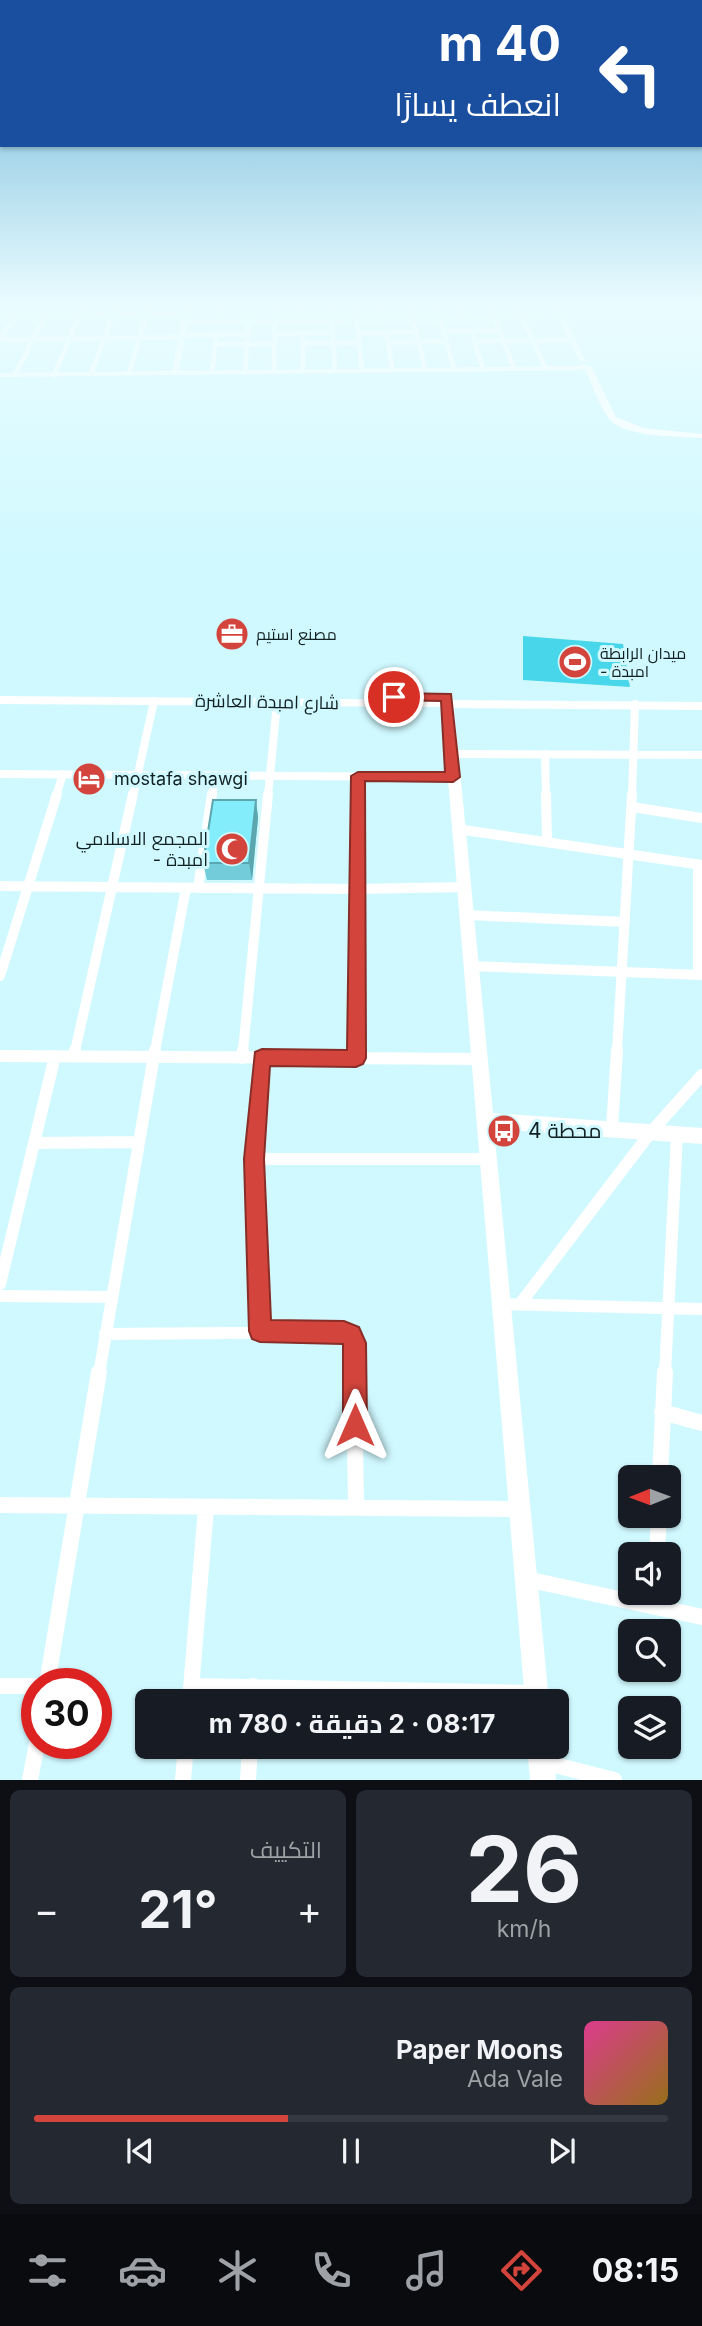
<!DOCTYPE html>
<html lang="ar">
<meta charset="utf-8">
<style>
:root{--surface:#171b24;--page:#242831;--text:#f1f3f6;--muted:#9ea1a6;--line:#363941;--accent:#d3453c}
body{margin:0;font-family:Inter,Cairo,sans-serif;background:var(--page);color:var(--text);direction:rtl;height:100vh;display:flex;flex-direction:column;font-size:26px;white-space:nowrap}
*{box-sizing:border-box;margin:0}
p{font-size:23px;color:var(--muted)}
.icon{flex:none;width:38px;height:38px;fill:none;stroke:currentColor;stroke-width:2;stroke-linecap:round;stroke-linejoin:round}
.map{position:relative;height:1780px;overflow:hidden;direction:ltr}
.details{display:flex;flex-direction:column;gap:10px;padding:10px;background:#0d0f14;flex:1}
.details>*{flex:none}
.hud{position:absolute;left:0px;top:0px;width:704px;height:147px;box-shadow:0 2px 5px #0004;direction:rtl;background:#1a4fa0;color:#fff;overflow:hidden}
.needle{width:46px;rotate:269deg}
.controls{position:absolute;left:618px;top:1465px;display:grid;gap:14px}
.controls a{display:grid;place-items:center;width:63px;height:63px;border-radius:10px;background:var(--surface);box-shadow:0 2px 5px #0004;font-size:35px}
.speed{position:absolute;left:21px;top:1668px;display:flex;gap:14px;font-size:35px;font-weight:700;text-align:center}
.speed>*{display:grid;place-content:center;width:91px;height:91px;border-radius:50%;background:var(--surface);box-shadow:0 2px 5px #0004;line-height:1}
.speed .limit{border:10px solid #d22;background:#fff;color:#111}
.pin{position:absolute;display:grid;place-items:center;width:60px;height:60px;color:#fff;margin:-30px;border:4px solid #fff;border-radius:50%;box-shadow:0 2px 7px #0007}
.me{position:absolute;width:77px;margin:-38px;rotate:0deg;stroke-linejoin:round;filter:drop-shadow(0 0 5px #0008)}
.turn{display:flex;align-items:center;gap:24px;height:147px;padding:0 28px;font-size:32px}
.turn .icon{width:91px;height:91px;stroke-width:2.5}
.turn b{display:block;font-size:49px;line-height:60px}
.big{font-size:52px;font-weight:700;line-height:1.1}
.details .tile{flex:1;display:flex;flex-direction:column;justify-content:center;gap:10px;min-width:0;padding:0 24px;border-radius:10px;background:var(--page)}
.details .dial{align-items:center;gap:0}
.dial b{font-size:91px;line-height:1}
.song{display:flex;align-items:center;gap:21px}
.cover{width:84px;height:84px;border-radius:10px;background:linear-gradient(135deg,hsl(330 70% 55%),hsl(40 70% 35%))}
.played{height:7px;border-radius:4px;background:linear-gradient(90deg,var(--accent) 40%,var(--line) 40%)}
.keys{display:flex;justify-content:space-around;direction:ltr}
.heat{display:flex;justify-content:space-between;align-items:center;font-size:38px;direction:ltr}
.details .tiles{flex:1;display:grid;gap:10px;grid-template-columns:1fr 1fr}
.tile:last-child{grid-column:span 2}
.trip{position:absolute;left:135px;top:1689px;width:434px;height:70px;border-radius:10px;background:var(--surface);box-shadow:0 2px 5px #0004;font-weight:700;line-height:70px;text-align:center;direction:rtl}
.tabs{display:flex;height:112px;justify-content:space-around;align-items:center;background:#090b0e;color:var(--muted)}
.tabs .icon{width:49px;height:49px}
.tabs .selected{color:var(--accent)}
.tabs b{font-size:32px;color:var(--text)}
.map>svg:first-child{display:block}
.green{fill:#48d7ea}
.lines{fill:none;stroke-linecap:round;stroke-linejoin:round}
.street-far4{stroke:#fff;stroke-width:5}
.street-far3{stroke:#fff;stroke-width:8}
.street-far2{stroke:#fff;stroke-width:10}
.street-far1{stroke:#fff;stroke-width:12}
.street{stroke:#fff;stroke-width:16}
.secondary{fill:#fff;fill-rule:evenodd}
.wall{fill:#72ccd9}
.shaded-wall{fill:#5ca6b0}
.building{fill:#84edfc;stroke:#5ca6b0;stroke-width:2}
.route{fill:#d3453c;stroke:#892d27;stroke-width:2}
.labels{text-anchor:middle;stroke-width:6;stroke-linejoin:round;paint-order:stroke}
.far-poi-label{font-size:16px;fill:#112023;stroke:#d0f9ff;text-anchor:start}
.street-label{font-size:18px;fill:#112023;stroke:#d0f9ff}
.poi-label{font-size:18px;fill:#112023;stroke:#d0f9ff;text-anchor:start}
.near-poi-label{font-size:21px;fill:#112023;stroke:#d0f9ff;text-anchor:start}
</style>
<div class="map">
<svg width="702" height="1780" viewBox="0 0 702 1780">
<rect width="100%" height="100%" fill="#d0f9ff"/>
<path class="green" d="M523 636 623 644 630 687 523 680Z"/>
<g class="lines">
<path class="street-far4" d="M300 304 301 321
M331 304 335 370
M355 304 362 370
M381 304 383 320
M409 304 425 369
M436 304 454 369
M460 304 465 319
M489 304 514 368
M516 304 545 367
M543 304 546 310
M0 315 187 313
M184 322 541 317
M218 322 221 304
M443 331H499
M359 333 415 332
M274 334 331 333
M181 335 247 334
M387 336 392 369
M473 336 483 369
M303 338V371
M0 339 17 315
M0 340 181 337
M475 341 574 340
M388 342 445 341
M303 343H360
M215 344H273
M274 371 275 304
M212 372 216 338
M245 372 249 304
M129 373 150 304
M91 374 117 304
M15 375 51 304
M54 375 84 304"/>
<path class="street-far3" d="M451 754 702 755
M545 754 546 796
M0 774 453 777
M56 796 63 774
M133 796 154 701
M212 796 215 776
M268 796 277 702
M358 796V777
M632 796 635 704"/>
<path class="street-far2" d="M546 794 547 841
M632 807 702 818
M457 829 702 865
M698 864V975
M0 886 357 889 464 887
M198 888 212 794
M466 915 625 922
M470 966 702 975
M0 976 57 794
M75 1051 133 794
M155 1051 186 888
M243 1051 268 794
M356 1051 358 794
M617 1051 632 794"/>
<path class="street-far1" d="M0 1056 479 1059
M74 1056 75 1050
M242 1058 243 1050
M356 1058V1050
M612 1128 617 1050
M34 1143 138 1142
M254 1159H488
M0 1284 55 1056
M0 1296 111 1297
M501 1304 702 1309
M520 1304 651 1132 702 1075
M260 1331 254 1159 262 1058
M105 1334 344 1332 351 1335 354 1343V1374
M99 1374 155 1050
M665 1374 677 1134"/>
<path class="street" d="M354 1372 356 1507
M662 1412 702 1423
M660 1477 665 1372
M0 1505 518 1509
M657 1554 659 1516
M526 1579 702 1617
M655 1606 656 1592
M47 1684 99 1372
M0 1686H37
M191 1686 536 1693
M253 1686V1701
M190 1701 206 1508
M543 1762 614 1780
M30 1780 37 1743
M183 1780 186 1746
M248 1780 250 1746"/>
<path class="secondary" d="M185 304H191L179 371 577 366 586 364 592 368 616 417 644 428 702 434V438C678 436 628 438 610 420 602 411 591 382 585 370L0 377V373L172 371Z
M552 304H558L586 362 579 360Z
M447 693 451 694 453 700 702 702V710L454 708 493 1113 702 1128V1144L494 1129 549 1701H525L442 707 0 704V696L442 700 443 694Z
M527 1746H553L556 1780H530Z"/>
</g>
<path class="wall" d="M256 800 258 818 252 880H207L203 863Z"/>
<path class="shaded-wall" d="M256 800 258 818 252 880 249 863Z"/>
<path class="building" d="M213 800H256L249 863H203Z"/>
<linearGradient id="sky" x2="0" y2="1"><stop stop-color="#63b0d5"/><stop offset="0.55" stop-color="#eafcff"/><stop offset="1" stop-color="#eafcff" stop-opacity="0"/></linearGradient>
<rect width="702" height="554" fill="url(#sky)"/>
<path class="route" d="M394 693 451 694 460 777 453 782 365 781 366 1058 363 1064 356 1067 270 1066 264 1159 271 1320 344 1321 359 1327 366 1343 367 1425 364 1433 355 1437 347 1433 343 1425V1344L260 1342 252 1339 249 1331 244 1159 255 1052 262 1049 347 1050 351 776 358 772H445L441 701 389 700 387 697Z"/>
<defs>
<symbol id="office-disc" viewBox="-11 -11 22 22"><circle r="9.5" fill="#d3453c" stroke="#d0f9ff"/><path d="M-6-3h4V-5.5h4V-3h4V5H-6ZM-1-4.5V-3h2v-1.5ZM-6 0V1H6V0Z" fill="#fff"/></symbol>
<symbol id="stadium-disc" viewBox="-11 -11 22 22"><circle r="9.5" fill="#d3453c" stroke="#d0f9ff"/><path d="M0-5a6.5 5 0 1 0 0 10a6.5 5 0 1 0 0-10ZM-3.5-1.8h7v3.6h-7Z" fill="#fff"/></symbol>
<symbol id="hotel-disc" viewBox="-11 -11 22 22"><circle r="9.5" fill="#d3453c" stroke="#d0f9ff"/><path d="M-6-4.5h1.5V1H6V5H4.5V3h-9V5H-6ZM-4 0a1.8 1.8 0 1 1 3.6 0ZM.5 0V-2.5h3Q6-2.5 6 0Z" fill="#fff"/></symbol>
<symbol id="mosque-disc" viewBox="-11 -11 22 22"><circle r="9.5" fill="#d3453c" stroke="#d0f9ff"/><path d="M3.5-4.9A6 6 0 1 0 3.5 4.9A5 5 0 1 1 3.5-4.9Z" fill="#fff"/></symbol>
<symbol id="bus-disc" viewBox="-11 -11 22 22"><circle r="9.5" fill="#d3453c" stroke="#d0f9ff"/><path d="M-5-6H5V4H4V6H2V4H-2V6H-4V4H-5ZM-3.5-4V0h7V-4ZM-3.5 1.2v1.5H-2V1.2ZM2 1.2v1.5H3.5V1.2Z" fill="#fff"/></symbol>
</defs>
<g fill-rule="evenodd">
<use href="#office-disc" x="213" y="615" width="38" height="38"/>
<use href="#stadium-disc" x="556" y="643" width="38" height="38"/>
<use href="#hotel-disc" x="70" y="760" width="38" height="38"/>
<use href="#mosque-disc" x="213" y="830" width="38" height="38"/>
<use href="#bus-disc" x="485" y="1112" width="38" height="38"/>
</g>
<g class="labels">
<g class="far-poi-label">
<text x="256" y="640">مصنع استيم</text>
<text x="600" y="659">ميدان الرابطة<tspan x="600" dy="18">- امبدة</tspan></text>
</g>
<g class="street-label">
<text transform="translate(267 702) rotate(1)" y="6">شارع امبدة العاشرة</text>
</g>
<g class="poi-label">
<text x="114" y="785">mostafa shawgi</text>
<text x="208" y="845" text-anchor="end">المجمع الاسلامي<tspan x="208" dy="21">- امبدة</tspan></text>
</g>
<g class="near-poi-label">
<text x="528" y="1138">محطة 4</text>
</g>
</g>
</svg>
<div class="controls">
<a><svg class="needle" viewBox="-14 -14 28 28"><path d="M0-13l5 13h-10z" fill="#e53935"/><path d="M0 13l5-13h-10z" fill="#9ea1a6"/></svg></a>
<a><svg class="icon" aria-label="sound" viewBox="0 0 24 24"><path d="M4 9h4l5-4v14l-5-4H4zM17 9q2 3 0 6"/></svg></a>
<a><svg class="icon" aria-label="search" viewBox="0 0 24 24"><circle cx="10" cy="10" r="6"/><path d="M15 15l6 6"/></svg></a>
<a><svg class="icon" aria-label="layers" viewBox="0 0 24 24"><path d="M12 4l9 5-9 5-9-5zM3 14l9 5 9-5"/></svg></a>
</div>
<div class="speed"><div class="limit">30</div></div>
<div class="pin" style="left:394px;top:697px;background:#d93025"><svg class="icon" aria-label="arrive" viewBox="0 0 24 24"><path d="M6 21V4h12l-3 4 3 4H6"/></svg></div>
<svg class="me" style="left:355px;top:1425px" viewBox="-20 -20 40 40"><path d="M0-17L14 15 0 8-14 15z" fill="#d3453c" stroke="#fff" stroke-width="4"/></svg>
<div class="trip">08:17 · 2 دقيقة · 780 m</div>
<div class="hud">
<div class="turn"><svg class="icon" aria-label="left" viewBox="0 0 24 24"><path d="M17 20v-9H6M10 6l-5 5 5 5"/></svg><div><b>40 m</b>انعطف يسارًا</div></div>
</div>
</div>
<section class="details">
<div class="tiles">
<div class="tile dial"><b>26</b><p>km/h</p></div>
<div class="tile"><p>التكييف</p>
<div class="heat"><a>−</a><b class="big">21°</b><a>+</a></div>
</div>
<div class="tile">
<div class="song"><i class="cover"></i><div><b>Paper Moons</b><p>Ada Vale</p></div></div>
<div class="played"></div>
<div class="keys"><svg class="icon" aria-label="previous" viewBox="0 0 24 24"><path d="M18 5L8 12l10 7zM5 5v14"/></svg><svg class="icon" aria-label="pause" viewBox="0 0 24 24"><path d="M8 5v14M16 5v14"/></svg><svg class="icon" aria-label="next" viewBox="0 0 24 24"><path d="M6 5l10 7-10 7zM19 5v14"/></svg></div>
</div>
</div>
</section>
<nav class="tabs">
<b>08:15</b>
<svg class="icon selected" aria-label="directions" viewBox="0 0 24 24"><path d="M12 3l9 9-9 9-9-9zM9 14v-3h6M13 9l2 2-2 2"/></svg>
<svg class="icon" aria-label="music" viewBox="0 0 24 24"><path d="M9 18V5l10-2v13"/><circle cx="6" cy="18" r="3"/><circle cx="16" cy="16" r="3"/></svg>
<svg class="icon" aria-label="phone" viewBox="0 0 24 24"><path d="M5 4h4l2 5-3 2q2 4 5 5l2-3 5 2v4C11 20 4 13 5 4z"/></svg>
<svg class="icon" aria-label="climate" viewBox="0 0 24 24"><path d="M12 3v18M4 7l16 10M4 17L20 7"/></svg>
<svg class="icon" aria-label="car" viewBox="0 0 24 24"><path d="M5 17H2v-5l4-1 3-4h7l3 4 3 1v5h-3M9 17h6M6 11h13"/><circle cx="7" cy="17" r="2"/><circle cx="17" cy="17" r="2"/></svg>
<svg class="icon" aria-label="filters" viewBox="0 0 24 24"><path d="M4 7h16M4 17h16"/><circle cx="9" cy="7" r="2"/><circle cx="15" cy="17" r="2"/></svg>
</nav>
